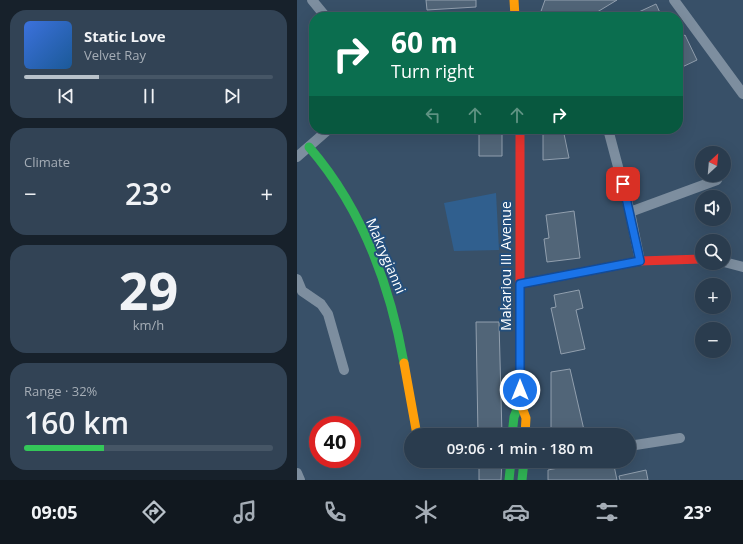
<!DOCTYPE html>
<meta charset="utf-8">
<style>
:root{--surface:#2a3c4e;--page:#324355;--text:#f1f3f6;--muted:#a5adb6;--line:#465666;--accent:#b9c2ca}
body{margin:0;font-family:"Open Sans",sans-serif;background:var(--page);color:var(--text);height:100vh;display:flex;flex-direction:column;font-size:15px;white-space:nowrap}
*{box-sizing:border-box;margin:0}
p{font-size:13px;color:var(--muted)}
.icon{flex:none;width:22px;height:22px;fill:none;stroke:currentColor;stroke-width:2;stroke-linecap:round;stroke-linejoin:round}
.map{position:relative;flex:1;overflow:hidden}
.panel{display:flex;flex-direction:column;gap:10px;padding:10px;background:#17212b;width:297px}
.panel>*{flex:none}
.top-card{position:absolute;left:12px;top:12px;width:374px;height:122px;border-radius:16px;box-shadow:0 4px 16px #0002,0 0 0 1px var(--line);background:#0b6e4f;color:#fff;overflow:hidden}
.needle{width:26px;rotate:26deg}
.controls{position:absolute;left:398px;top:146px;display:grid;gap:8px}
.controls a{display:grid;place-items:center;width:36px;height:36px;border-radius:50%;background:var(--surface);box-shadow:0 4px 16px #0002,0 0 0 1px var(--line);font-size:20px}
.speed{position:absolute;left:12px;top:416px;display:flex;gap:8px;font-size:20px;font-weight:700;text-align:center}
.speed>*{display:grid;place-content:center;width:52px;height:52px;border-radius:50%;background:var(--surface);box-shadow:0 4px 16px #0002,0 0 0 1px var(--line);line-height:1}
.speed .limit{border:6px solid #d22;background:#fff;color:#111}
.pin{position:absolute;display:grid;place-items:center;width:34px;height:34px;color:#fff;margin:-17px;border-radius:8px;box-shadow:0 2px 6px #0006}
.me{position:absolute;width:44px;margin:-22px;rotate:0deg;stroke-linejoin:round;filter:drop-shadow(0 0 3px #0008)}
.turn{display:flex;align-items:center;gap:14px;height:84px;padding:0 16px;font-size:18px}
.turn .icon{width:52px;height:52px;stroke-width:2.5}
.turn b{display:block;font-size:28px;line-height:34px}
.lanes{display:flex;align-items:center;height:38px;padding:0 16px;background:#0003;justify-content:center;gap:20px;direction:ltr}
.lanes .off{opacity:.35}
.big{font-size:30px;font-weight:600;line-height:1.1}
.panel .tile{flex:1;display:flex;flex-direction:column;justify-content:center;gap:6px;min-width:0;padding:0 14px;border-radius:16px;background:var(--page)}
.panel .dial{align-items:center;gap:0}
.dial b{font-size:52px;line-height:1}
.song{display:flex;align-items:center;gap:12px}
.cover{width:48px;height:48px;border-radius:6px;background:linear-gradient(135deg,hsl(220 70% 55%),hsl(210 70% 35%))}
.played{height:4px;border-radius:2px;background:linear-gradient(90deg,var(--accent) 30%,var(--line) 30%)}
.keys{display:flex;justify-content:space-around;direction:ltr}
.heat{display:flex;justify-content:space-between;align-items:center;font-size:22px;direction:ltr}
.charge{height:6px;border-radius:3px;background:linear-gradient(90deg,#34c759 32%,var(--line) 0)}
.trip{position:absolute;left:107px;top:428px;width:232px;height:40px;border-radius:20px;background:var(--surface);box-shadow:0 4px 16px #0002,0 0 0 1px var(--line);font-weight:600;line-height:40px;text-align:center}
.tab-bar{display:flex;height:64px;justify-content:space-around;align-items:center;background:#11181f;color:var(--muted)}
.tab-bar .icon{width:28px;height:28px}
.tab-bar .selected{color:var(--accent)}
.tab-bar b{font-size:18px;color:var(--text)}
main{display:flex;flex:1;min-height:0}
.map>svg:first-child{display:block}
.green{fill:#305f8e}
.building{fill:#516578;stroke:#919fae}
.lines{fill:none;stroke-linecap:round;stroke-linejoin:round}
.street{stroke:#7d8e9f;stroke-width:10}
.fast{stroke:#30b455;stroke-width:9}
.slow{stroke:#ff9f0a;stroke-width:9}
.jam{stroke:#e5322d;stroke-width:9}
.route-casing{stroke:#114b97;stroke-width:10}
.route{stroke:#1a73e8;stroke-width:7}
.labels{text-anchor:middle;stroke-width:4;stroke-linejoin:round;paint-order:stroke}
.street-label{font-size:14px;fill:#fff;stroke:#244f7c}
</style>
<main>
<section class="panel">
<div class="tile">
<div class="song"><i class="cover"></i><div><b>Static Love</b><p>Velvet Ray</p></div></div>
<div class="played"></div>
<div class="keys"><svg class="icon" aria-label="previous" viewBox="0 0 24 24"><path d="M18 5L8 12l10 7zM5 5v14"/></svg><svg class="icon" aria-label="pause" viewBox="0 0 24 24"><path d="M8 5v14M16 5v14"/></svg><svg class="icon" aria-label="next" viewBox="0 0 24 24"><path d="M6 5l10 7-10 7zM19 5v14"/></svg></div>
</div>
<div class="tile"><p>Climate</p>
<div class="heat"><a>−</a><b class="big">23°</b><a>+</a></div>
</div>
<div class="tile dial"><b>29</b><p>km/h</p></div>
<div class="tile"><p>Range · 32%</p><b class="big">160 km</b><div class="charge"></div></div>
</section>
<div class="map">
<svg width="446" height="480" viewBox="0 0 446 480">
<rect width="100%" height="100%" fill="#385068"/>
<path class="green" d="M199 193 202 250 157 251 147 203Z"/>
<path class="building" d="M129 0H179V7L130 10Z
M248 0H320L292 17H242Z
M359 4 365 17H331Z
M388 35 400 60 381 69V39Z
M182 129H203L205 133V156H182Z
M246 129H266L272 158 246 160Z
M277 211 283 258 250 262 247 239 252 238 249 215Z
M282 290 286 308 279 310 288 349 264 354 254 308 259 307 257 295Z
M179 322H202L205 435H181Z
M273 369 287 430 254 435V372Z
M182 461H205L204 480H182Z
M297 461H316L320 480H251V470Z
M349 470 351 480H323L322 476Z"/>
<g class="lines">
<path class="street" d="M15 0 29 17
M377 0 446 94
M311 129 333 212 343 261
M0 157 32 129
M333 212 420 180
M427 262 446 267
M0 279 5 291 24 304 31 314 47 370
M332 446 383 438
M0 473 3 480"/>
<path class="fast" d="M12 147C64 207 93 285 107 363
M215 435 217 417 223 402
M212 480 214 461
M225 480 227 461"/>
<path class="slow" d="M217 0 218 17
M223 296V402L229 418 228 435
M107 363 120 435"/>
<path class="jam" d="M223 129V296
M223 284 343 261 405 259"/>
</g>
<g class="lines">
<defs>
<path id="route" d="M223 390V284L343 261 326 184"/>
</defs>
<use href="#route" class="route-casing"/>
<use href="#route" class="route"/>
</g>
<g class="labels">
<g class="street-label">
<text transform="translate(89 256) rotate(67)" y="5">Makrygianni</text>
<text transform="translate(209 266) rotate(-90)" y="5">Makariou III Avenue</text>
</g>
</g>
</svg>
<div class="controls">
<a><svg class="needle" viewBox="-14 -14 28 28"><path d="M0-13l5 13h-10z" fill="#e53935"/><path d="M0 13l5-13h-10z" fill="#a5adb6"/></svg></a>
<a><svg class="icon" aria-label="sound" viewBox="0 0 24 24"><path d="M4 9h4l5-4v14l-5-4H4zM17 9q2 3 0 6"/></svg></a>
<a><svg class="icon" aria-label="search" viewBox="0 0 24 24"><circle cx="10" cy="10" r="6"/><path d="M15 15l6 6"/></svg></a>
<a>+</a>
<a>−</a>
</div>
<div class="speed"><div class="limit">40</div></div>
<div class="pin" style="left:326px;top:184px;background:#d93025"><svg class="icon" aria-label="arrive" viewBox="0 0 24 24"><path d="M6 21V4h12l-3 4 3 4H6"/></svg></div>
<svg class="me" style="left:223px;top:390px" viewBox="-20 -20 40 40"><circle r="17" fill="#1a73e8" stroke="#fff" stroke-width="3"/><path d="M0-11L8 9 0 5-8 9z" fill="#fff"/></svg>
<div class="trip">09:06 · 1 min · 180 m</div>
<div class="top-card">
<div class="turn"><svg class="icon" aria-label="right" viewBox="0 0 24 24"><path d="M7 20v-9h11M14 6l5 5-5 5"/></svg><div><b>60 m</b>Turn right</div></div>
<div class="lanes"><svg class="icon off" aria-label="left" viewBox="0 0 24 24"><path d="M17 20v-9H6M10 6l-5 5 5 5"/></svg><svg class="icon off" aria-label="ahead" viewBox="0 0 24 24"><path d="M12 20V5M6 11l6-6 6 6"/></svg><svg class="icon off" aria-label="ahead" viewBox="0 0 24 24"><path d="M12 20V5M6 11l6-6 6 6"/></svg><svg class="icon" aria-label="right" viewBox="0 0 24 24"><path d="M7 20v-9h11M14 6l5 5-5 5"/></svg></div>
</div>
</div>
</main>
<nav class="tab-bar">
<b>09:05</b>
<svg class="icon selected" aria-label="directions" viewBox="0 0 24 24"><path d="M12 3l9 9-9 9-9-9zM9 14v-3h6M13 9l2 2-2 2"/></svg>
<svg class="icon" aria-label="music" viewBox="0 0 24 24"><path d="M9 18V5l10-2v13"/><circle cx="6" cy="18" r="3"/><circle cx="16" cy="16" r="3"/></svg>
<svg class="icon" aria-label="phone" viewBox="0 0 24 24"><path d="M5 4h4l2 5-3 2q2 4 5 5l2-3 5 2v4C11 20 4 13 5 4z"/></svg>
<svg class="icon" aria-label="climate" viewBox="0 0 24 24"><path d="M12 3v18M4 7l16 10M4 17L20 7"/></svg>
<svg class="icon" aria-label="car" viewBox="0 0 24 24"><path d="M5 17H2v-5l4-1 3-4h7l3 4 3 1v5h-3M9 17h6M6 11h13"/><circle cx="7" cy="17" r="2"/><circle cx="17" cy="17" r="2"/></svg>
<svg class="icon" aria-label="filters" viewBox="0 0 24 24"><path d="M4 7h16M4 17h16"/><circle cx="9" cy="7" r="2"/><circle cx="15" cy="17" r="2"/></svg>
<b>23°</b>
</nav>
